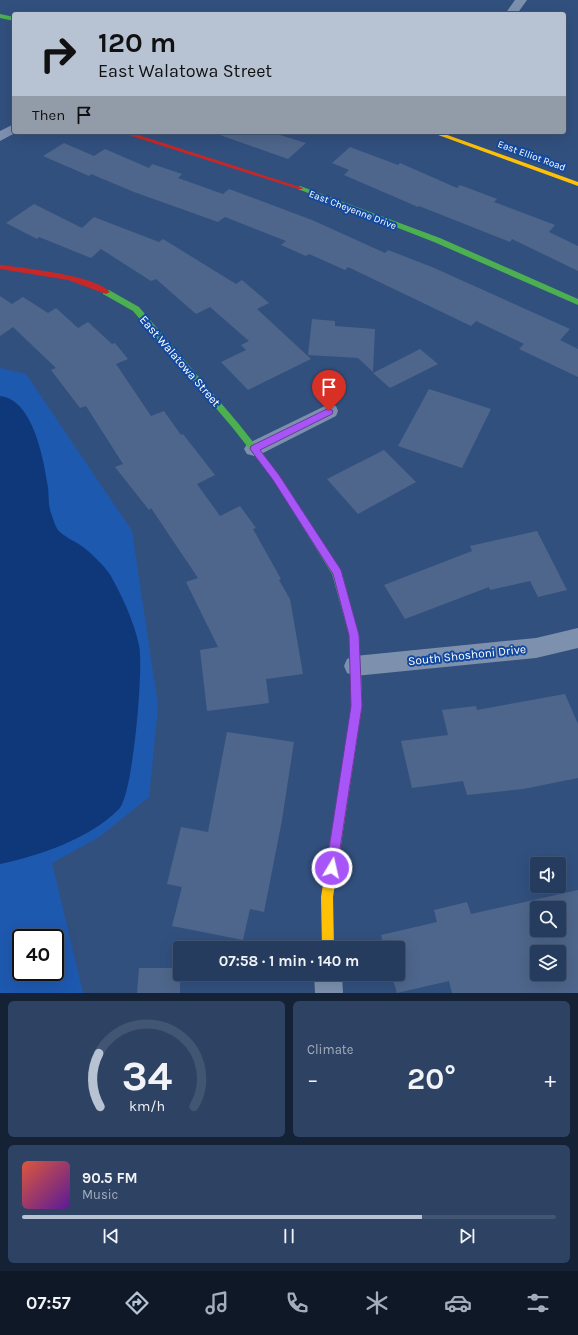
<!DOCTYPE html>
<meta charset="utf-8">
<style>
:root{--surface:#263c5e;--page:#2e4364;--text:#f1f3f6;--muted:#a4adbc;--line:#425673;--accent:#b7c2d2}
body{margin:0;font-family:Karla,sans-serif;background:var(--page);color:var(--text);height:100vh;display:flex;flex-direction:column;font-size:15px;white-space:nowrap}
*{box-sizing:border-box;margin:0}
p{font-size:13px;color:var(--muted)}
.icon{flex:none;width:22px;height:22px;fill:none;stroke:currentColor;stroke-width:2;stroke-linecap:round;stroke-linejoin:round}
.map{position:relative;height:993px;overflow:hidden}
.drawer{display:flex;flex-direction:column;gap:8px;padding:8px;background:#152134;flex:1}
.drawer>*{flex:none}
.guide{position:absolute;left:12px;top:12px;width:554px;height:122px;border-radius:4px;box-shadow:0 4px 16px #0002,0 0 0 1px var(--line);background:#b7c2d2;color:#111;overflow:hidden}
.fabs{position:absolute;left:530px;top:857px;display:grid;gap:8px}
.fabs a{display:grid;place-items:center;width:36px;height:36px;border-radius:4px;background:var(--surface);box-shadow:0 4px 16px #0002,0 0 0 1px var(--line);font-size:20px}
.speed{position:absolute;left:12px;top:929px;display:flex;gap:8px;font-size:20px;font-weight:700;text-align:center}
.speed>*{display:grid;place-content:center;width:52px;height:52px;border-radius:50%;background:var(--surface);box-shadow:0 4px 16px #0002,0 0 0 1px var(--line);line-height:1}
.speed .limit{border:2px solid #111;border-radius:6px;background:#fff;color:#111}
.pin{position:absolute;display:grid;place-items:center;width:34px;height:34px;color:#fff;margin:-41px -17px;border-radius:50% 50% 50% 0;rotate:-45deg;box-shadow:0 0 4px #0007}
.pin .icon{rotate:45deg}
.me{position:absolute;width:44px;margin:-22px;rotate:9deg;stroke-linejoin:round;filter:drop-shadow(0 0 3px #0008)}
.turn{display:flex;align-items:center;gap:14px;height:84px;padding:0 20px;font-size:18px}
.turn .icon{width:52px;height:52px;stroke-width:2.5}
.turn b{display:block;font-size:28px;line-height:34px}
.then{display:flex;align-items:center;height:38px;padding:0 20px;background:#0003;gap:8px;font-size:15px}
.big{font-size:30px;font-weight:700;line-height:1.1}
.drawer .tile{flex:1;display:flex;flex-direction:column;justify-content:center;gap:6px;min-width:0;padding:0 14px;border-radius:6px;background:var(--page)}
.drawer .dial{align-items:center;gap:0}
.dial svg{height:104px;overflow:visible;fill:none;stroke:var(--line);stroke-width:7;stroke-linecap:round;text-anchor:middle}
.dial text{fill:var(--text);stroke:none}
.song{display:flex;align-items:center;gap:12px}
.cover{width:48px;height:48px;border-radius:6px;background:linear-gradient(135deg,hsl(10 70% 55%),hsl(270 70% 35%))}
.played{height:4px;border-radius:2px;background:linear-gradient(90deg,var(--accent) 75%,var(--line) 75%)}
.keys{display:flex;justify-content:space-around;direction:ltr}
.heat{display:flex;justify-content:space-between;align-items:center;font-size:22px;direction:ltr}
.drawer .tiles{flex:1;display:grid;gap:8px;grid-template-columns:1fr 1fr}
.tile:last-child{grid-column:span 2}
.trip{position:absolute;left:173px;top:941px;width:232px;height:40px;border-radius:4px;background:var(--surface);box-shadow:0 4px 16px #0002,0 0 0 1px var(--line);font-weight:700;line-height:40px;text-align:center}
.tabs{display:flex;height:64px;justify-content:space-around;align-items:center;background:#0f1826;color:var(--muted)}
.tabs .icon{width:28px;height:28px}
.tabs .selected{color:var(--accent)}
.tabs b{font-size:18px;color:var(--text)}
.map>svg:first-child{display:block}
.green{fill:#1e59b0;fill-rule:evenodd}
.water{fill:#0f387a}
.building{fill:#4e668b;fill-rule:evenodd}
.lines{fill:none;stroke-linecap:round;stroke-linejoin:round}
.street{fill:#7d91af;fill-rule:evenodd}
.fast{fill:#4caf50;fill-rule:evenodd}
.slow{fill:#ffc107;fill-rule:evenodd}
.jam{fill:#c62828;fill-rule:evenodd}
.route{fill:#a855f7;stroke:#6d37a1}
.labels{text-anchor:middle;stroke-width:4;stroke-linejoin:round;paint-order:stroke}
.far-street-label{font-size:10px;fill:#fff;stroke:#13499e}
.street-label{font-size:12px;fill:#fff;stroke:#13499e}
</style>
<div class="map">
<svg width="578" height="993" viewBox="0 0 578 993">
<rect width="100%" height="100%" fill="#32507e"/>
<path class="green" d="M0 368 26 374 132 531 158 706 149 797 99 837 52 863 83 993H0ZM21 938H55V972H21Z"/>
<path class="water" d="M0 396C33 399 44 460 48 487 49 495 48 505 51 513 53 518 55 526 58 530 64 537 75 541 83 547 91 553 108 569 112 578 123 598 134 622 139 645 144 666 133 796 119 809 91 838 39 856 0 864Z"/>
<path class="building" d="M221 132H270L306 143 288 159 220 135Z
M64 143 94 156 105 149 149 168 152 164 182 174 178 178 223 194 229 189 312 220 385 253 388 250 432 267 570 329 560 340 578 349V377L519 349 524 344 476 321 471 326 348 267 345 270 309 254 306 256 281 245 286 241 225 217 218 222 134 192 91 174 89 176 43 156Z
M350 147 398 165 400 163 457 188 460 185 497 199 494 202 555 225 549 232 578 246V271L512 239 510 242 419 206 418 207 344 175 349 170 332 163Z
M34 204 82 228 94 217 159 242 163 239 236 284 242 280 269 303 257 309 311 359 248 390 221 362 246 350 241 345 249 341 210 307 196 314 156 279 151 281 101 249 91 258 39 237 37 239 6 223Z
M0 296 12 304 23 297 48 313 56 308 78 328 88 322 112 344 115 343 128 359 116 364 151 416 164 411 181 435 183 434 215 475 197 484 220 516 240 506 256 528 253 529 281 579 279 580 290 599 303 674 266 679 269 703 207 711 200 650 218 647 186 582 198 578 151 508 149 510 115 467 123 464 86 406 80 408 51 370 56 368 13 327 0 336Z
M312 319 335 321V326L375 329 373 372 358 358 308 355Z
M420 349 438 364 390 388 373 373Z
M429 389 491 409 462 468 398 446Z
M384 450 416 482 358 514 327 479Z
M537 531 567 590 538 597 530 581 490 590 489 587 405 619 384 585 472 551 470 546Z
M565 694 578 724V778L523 789 467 795 463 781 412 788 401 741 448 735 442 710 476 706 477 710Z
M227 732 294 742 282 820 264 912 250 909 243 940 172 926 182 887 167 884 181 827 208 832Z
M578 890V993H452L449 981 397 993 391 974H398V948H384L381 935 437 922 434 910 467 902 471 914ZM537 908H559V930H537ZM537 952H559V974H537Z
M139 968H180V993H137Z"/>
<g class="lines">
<path class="street" d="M515 0H527L517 14H505Z
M14 124V132H17L0 141V131Z
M329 404 336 406 338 411 336 416 261 454 254 456 247 454 244 449 247 444Z
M578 628V648L536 658 355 676 347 673 344 666 347 659 355 656 536 638Z
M314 974H342L343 993H315Z"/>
<path class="fast" d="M0 14 14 17V21L0 18Z
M300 186 440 238 578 299V305L434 242 298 189 297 188Z
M103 290H109L139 307 238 423 279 475 342 573 359 635 361 673 360 676 356 678 352 676 351 673 349 635 332 574 273 479 232 427 133 311 103 294Z"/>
<path class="slow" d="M430 132H439L578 182V186Z
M356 668 360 670 361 673 362 706 333 897 334 948H322L321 897 352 706 351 673 352 670Z"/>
<path class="jam" d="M119 132H129L303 188 302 189H298Z
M0 265C24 268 94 275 110 292L106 294 68 280 0 269Z"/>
</g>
<path class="route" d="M329 408 333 411 332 414 260 450 279 475 341 570 359 635 362 706 337 868 336 872 332 874 327 872 326 868 351 706 349 635 333 574 273 480 250 449 251 446Z"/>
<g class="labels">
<g class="far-street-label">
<text transform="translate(532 155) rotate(20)" y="4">East Elliot Road</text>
<text transform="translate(353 209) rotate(21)" y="4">East Cheyenne Drive</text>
</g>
<g class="street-label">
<text transform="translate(180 361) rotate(49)" y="4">East Walatowa Street</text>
<text transform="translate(467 655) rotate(-6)" y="4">South Shoshoni Drive</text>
</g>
</g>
</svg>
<div class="fabs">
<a><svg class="icon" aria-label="sound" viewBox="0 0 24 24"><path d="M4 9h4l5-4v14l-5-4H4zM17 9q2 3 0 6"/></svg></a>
<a><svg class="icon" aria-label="search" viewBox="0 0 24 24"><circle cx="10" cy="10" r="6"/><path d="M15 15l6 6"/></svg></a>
<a><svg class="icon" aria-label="layers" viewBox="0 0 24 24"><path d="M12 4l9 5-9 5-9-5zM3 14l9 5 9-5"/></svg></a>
</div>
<div class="speed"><div class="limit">40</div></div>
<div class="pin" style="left:329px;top:411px;background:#d93025"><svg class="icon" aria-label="arrive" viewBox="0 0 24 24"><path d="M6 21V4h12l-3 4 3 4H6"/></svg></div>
<svg class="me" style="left:332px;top:868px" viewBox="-20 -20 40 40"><circle r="17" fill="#a855f7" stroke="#fff" stroke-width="3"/><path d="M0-11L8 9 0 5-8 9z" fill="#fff"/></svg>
<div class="trip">07:58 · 1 min · 140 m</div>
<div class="guide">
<div class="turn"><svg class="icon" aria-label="right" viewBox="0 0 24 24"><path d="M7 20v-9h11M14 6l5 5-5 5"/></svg><div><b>120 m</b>East Walatowa Street</div></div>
<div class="then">Then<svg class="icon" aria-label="arrive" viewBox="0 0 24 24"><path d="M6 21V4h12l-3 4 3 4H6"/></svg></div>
</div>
</div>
<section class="drawer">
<div class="tiles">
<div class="tile dial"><svg viewBox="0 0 100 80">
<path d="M14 69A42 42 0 1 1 86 69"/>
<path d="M14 69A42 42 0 0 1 13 28" stroke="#b7c2d2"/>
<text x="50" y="56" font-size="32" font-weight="700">34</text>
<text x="50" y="72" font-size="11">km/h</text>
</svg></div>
<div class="tile"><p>Climate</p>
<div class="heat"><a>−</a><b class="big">20°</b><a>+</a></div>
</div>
<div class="tile">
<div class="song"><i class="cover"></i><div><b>90.5 FM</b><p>Music</p></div></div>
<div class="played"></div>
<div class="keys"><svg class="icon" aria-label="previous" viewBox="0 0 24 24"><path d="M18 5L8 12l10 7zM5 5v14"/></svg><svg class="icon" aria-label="pause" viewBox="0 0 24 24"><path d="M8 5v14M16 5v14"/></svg><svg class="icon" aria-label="next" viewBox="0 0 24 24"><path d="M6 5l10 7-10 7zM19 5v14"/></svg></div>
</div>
</div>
</section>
<nav class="tabs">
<b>07:57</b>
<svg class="icon selected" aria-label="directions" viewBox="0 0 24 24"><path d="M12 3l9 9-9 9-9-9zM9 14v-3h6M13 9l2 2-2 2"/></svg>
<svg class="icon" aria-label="music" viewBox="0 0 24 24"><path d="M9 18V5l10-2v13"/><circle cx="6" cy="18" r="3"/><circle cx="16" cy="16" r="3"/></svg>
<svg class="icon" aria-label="phone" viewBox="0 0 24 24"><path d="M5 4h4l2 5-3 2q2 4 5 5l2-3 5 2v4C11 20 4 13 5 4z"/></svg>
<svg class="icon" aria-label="climate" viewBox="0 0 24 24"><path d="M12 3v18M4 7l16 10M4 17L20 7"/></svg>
<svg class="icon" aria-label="car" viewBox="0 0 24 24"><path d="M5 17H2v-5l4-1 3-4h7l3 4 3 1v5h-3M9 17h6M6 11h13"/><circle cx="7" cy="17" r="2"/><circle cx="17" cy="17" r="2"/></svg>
<svg class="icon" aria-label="filters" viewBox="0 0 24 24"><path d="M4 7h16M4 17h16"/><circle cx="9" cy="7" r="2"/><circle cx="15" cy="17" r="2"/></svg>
</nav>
